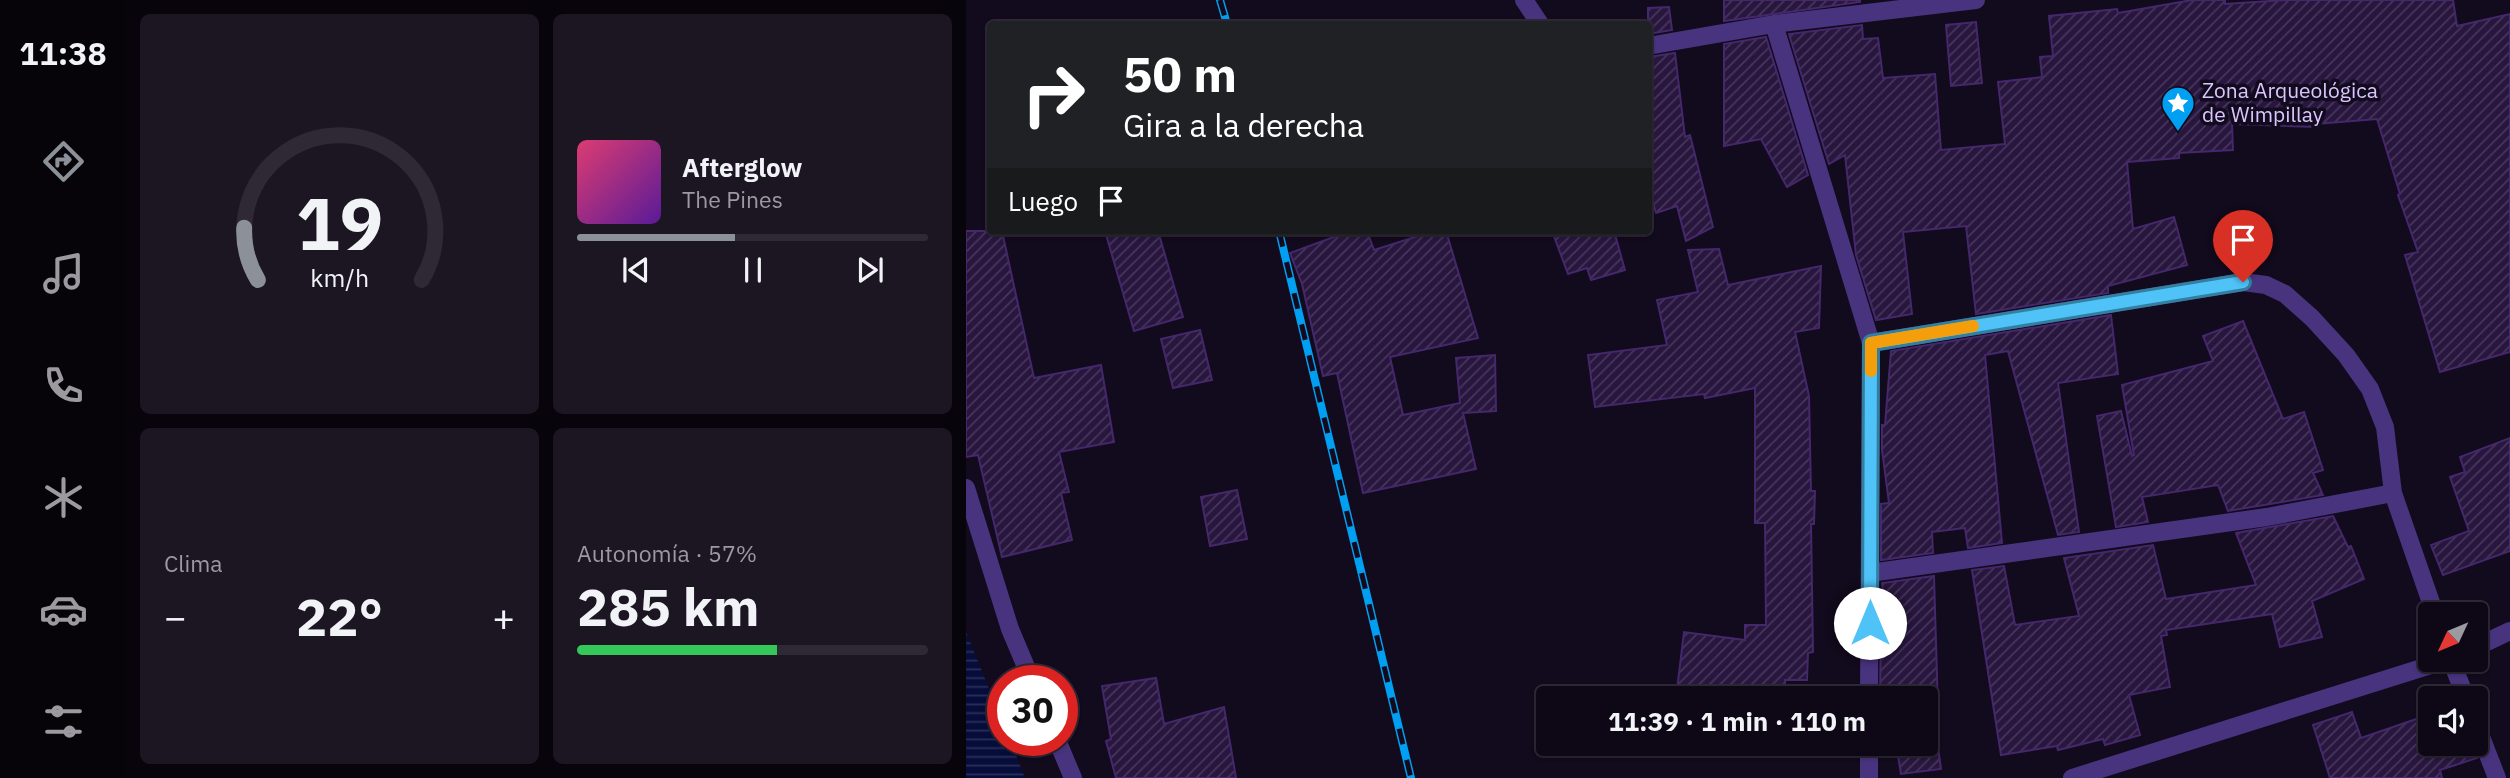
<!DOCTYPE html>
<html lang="es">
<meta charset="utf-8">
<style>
:root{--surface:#0e0816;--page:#1c1623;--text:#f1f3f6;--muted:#9b9aa1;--line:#2e2935;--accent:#8c9099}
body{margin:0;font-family:"IBM Plex Sans",sans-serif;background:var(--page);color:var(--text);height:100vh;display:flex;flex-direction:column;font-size:26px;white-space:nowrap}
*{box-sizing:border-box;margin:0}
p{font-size:23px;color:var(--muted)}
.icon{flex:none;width:38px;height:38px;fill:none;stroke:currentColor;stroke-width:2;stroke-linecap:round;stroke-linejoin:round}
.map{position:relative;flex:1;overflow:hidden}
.panel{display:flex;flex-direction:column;gap:14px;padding:14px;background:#08040c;width:840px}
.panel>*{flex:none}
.guide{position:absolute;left:21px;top:21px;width:665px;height:214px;border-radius:7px;box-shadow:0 2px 5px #0004,0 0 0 2px var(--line);background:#202124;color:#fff;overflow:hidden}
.needle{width:46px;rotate:226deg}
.fabs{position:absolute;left:1452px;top:602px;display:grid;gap:14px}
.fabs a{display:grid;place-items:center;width:70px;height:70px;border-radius:7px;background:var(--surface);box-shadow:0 2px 5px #0004,0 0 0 2px var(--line);font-size:35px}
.speed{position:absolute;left:21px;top:665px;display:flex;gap:14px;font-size:35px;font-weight:700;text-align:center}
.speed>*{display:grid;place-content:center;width:91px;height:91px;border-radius:50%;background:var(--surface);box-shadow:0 2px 5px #0004,0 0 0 2px var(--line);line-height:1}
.speed .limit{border:10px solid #d22;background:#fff;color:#111}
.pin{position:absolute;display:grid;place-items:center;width:60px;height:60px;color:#fff;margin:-72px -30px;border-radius:50% 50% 50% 0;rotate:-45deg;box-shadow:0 0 7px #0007}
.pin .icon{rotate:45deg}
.me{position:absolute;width:77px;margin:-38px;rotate:0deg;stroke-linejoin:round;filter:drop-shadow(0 0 5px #0008)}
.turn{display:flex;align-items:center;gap:24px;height:147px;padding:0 21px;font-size:32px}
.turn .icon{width:91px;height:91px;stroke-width:2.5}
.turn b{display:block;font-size:49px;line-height:60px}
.then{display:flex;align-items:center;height:66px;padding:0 21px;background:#0003;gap:14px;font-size:26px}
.big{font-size:52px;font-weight:700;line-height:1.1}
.panel .widget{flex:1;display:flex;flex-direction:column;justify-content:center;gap:10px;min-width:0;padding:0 24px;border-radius:10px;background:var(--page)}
.panel .dial{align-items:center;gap:0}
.dial svg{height:182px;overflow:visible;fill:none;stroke:var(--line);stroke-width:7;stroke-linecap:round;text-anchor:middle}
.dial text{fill:var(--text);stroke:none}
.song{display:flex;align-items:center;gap:21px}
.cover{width:84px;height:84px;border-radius:10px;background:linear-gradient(135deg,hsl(340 70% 55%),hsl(270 70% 35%))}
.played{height:7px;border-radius:4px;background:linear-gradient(90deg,var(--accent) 45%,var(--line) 45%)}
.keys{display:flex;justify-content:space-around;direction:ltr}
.heat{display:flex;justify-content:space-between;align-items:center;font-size:38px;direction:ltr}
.charge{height:10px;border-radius:5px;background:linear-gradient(90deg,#34c759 57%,var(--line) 0)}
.panel .tiles{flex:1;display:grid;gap:14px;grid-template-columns:repeat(2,1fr)}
.trip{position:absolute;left:570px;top:686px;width:402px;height:70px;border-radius:7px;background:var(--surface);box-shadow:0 2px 5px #0004,0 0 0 2px var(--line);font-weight:700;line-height:70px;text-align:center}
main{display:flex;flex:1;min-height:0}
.menu{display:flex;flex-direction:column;width:126px;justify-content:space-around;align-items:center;background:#060309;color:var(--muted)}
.menu .icon{width:49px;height:49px}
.menu .active{color:var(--accent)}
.menu b{font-size:32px;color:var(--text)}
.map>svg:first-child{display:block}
.water{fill:url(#water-rules)}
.building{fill:url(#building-hatch);stroke:#45276b;stroke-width:2}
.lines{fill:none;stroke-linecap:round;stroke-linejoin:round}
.minor{stroke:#48337e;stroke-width:18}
.rail-casing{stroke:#009ff1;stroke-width:8}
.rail{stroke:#120a1d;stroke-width:5;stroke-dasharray:16;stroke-linecap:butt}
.route-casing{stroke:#337fa1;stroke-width:18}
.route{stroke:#4fc3f7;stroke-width:12}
.slow{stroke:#f59e0b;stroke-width:12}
.labels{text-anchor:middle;stroke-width:7;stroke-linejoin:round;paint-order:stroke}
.poi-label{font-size:21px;fill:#dac6ff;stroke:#120a1d;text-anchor:start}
</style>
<main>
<nav class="menu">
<b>11:38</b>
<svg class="icon active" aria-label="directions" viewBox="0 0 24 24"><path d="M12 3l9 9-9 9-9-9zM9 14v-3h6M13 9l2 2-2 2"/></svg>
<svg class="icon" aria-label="music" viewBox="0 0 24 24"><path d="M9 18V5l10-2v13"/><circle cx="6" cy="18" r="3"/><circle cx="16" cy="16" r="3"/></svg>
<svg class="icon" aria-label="phone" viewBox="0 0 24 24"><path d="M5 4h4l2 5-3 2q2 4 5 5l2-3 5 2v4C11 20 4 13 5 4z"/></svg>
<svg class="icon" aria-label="climate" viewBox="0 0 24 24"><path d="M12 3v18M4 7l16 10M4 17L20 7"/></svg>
<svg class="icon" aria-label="car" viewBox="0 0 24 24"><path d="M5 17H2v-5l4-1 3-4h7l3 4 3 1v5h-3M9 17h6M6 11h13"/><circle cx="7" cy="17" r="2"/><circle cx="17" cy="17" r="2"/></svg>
<svg class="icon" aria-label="filters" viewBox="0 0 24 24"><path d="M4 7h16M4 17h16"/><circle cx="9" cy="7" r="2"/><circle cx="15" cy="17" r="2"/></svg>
</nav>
<section class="panel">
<div class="tiles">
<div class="widget dial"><svg viewBox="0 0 100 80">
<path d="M14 69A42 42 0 1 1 86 69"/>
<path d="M14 69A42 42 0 0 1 8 46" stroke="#8c9099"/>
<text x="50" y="56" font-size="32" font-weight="700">19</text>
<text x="50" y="72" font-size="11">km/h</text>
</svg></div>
<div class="widget">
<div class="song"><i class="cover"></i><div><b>Afterglow</b><p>The Pines</p></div></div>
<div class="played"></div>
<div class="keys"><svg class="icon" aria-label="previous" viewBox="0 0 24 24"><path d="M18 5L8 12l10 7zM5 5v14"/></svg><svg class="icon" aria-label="pause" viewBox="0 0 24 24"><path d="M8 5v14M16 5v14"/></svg><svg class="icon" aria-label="next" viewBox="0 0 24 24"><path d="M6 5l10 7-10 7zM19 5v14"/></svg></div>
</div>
<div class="widget"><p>Clima</p>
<div class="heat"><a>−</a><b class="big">22°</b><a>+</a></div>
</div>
<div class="widget"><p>Autonomía · 57%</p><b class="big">285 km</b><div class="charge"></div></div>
</div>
</section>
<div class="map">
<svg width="1544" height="778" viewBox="0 0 1544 778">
<defs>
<pattern id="water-rules" width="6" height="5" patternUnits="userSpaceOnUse" patternTransform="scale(1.75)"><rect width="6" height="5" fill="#060d3a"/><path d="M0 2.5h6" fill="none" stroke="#2a2f58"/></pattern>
<pattern id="building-hatch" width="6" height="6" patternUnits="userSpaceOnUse" patternTransform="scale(1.75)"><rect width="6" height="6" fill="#28163e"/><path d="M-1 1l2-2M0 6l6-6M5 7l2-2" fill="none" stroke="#47365b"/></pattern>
</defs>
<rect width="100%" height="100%" fill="#120a1d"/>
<path class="water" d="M0 632 37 723V740H44L59 778H0Z"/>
<path class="building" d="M758 0H894V2L758 21Z
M1226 0H1259V4L1319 0H1487L1491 26 1544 14V352L1474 372 1439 255 1452 252 1432 195 1434 194 1411 119 1350 124V127L1266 124 1267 150 1213 153V158L1161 162 1167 229 1208 217 1221 265 1142 286V293L1010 314 1000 226 937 232 946 314 910 320 890 255 879 155 863 164 823 34 896 25 897 39 912 38 917 78 969 74 975 150 1039 144 1032 82 1076 77 1074 57 1087 56 1083 16 1151 9 1152 13Z
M703 7 706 30 682 34V8Z
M1010 22 1016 83 985 86 980 25Z
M800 37 842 175 821 187 795 139 758 146V44Z
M709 53 719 137 724 135 747 227 720 241 711 206 690 213 682 184V57Z
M0 231H36L68 378 135 365 148 442 93 452 103 492 95 493 106 540 36 557 12 455 0 457Z
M139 231H192L217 317 168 331Z
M384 231H401L408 250 468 231H480L512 338 424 357 437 415 494 403 490 358 529 355 530 411 497 413 510 469 397 493 371 373 357 376 336 284 324 253Z
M586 231H648L659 270 625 280 621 268 602 274Z
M753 249 762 285 855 266 853 328 829 332 843 396 845 491H849L848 524H845L847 652 842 653 841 680H819V691L794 690V698H710L718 632 779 640V625H800L799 523H789V388L739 398 738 394 629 407 622 355 701 345 691 300 732 292 722 250Z
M1145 315 1152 374 1092 383 1113 532 1092 535 1042 351 1019 355 1036 543 1002 548 999 528 966 532 967 553 915 560V504L923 503 916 450V425H919L925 351Z
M1277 321 1317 419 1338 412 1357 470 1347 473 1357 495 1262 511 1252 485 1176 497 1182 522 1150 527 1131 416 1155 411 1166 456 1168 455 1156 385 1247 361 1237 336Z
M234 330 246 380 207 388 195 339Z
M1544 438V551L1477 575 1465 545 1503 531 1484 477 1499 472 1494 457Z
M271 490 281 539 244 546 235 497Z
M1367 516 1382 547 1385 546 1398 579 1346 601 1356 637 1314 647 1306 614 1200 630 1201 635 1195 636 1204 687 1163 695 1174 735 1139 745 1137 739 1092 750 1091 746 1035 755 1006 570 1038 566 1049 625 1113 616 1098 558 1187 545 1200 599 1290 585 1270 533Z
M968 576 972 709 967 710 975 769 935 774 930 744H961V698H914L915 623H918L917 619H920L916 583Z
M190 678 198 724 258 707 270 778H150L140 741 145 739 136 686Z
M1386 712 1395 738 1465 714V744H1505L1511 758 1474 770 1476 778H1364L1347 725Z"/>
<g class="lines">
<path class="minor" d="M558 0 574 24
M808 24 905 343 903 698
M682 46 808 24 1010 0
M905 343 1277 282 1300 285 1319 294 1346 318 1380 355 1404 389 1419 427 1427 493
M0 488 44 629 66 681
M904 573 1301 517 1427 493 1469 614
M1510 647 1544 631
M1485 660 1500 698
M1510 724 1531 778
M91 740 107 778
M903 778V744
M1106 778 1481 660"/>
<defs>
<path id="rail" d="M254 0 261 24
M313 231 445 778"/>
</defs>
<use href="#rail" class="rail-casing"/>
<use href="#rail" class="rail"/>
</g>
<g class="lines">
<defs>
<path id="route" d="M904 623 905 343 1277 282"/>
</defs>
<use href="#route" class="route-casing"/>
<use href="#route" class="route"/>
<path class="slow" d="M905 371V343L1007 326"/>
</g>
<defs>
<symbol id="sight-pin" viewBox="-11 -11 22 30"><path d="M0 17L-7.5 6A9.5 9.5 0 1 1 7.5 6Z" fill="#009ff1" stroke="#120a1d"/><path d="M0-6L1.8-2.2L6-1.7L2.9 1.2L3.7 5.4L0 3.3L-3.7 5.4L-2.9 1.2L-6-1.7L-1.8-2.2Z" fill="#fff"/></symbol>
</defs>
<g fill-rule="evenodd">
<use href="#sight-pin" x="1193" y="84" width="38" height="52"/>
</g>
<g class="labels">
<g class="poi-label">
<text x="1236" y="98">Zona Arqueológica<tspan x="1236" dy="24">de Wimpillay</tspan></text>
</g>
</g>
</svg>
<div class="fabs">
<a><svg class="needle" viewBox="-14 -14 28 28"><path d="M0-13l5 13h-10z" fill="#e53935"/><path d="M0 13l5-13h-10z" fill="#9b9aa1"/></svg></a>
<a><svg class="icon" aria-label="sound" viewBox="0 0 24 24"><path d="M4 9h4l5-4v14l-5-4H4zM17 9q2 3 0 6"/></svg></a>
</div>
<div class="speed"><div class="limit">30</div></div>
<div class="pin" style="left:1277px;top:282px;background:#d93025"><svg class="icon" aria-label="arrive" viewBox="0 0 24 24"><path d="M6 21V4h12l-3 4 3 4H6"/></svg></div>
<svg class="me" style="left:904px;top:623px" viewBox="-20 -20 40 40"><circle r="19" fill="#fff"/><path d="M0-13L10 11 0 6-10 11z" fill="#4fc3f7"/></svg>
<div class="trip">11:39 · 1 min · 110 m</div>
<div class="guide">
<div class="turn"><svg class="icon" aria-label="right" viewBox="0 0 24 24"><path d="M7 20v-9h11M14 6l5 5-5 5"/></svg><div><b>50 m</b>Gira a la derecha</div></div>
<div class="then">Luego<svg class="icon" aria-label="arrive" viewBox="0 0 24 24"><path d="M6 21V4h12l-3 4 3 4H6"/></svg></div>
</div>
</div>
</main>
